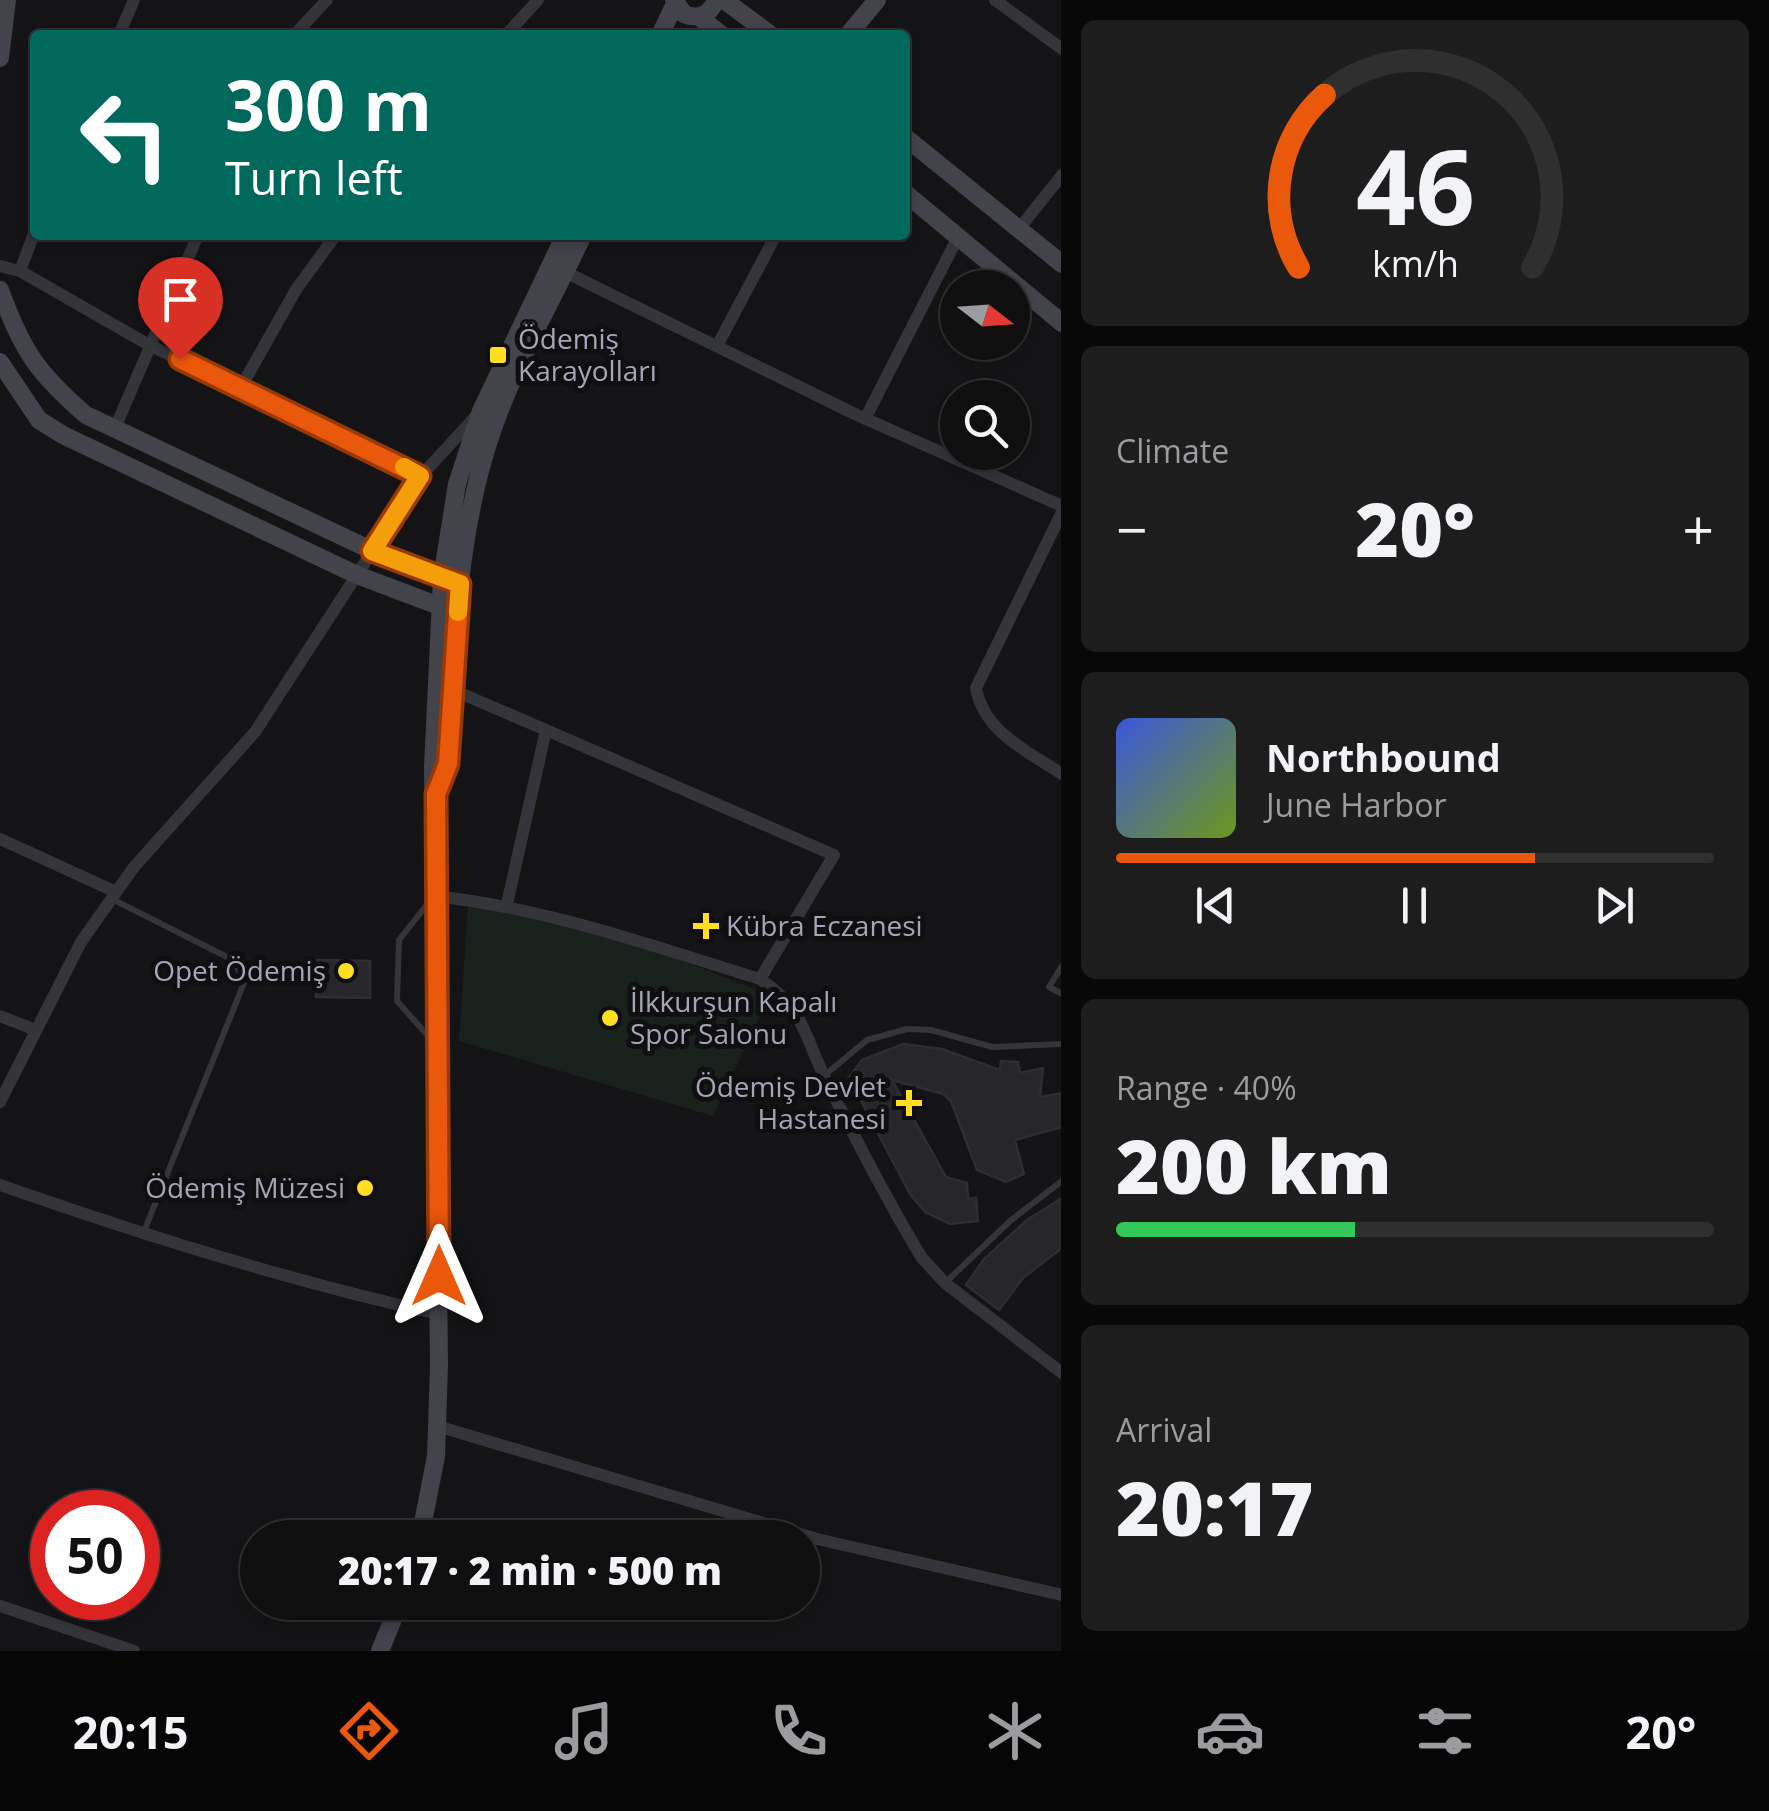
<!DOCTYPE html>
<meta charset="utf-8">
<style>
:root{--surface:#0f0f10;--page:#1d1d1e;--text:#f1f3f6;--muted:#9b9c9f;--line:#2f2f30;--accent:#ea580c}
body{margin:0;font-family:"Open Sans",sans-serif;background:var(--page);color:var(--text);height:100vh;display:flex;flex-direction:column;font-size:38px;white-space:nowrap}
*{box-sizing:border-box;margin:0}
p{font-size:32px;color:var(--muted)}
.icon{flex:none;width:55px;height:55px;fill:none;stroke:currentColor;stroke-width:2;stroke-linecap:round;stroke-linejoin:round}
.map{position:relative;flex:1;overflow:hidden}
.side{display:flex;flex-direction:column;gap:20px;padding:20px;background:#080809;width:708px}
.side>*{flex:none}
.banner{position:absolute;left:30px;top:30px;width:880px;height:210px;border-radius:10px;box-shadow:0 5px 15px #0003,0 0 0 2px var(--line);background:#00695c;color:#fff;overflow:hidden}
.needle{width:65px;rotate:107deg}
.buttons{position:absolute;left:940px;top:270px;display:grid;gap:20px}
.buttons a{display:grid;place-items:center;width:90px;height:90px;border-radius:50%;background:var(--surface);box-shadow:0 5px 15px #0003,0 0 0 2px var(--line);font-size:50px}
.speed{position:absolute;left:30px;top:1490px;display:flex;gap:20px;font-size:50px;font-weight:700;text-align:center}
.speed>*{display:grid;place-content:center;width:130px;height:130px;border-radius:50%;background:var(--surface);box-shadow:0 5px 15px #0003,0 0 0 2px var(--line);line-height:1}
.speed .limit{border:15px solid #d22;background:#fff;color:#111}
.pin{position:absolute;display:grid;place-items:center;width:85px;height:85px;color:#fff;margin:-102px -42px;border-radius:50% 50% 50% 0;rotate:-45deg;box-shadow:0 0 10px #0007}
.pin .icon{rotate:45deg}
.me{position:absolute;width:110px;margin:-55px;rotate:0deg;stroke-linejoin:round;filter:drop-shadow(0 0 8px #0008)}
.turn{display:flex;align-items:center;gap:35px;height:210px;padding:0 30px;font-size:45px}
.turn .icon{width:130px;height:130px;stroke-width:2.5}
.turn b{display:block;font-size:70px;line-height:85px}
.big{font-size:75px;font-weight:800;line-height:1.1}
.side .card{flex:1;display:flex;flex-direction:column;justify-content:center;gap:15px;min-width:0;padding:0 35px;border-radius:15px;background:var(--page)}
.side .dial{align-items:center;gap:0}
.dial svg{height:260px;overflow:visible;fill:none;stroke:var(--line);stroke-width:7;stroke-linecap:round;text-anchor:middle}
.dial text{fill:var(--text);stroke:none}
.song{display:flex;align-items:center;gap:30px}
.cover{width:120px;height:120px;border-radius:15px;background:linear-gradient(135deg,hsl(230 70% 55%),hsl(80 70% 35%))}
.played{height:10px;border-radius:5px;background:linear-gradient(90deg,var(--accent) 70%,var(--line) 70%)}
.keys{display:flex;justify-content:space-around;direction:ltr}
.heat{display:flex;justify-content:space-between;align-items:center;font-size:55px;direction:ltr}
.charge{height:15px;border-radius:8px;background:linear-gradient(90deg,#34c759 40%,var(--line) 0)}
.trip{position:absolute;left:240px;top:1520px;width:580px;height:100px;border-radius:50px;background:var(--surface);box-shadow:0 5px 15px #0003,0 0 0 2px var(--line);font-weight:800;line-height:100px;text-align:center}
.dock{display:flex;height:160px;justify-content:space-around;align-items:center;background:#060606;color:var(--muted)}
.dock .icon{width:70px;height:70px}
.dock .selected{color:var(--accent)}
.dock b{font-size:45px;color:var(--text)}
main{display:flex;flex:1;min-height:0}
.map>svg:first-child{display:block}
.green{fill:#19211c}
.building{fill:#27262a;stroke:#2e2d32;stroke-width:2.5}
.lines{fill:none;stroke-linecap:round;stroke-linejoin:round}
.lane{stroke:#34343b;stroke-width:6}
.street{stroke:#34343b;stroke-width:12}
.secondary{stroke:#42434b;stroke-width:18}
.route-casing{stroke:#983908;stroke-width:25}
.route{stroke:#ea580c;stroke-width:18}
.slow{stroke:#f59e0b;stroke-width:18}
.poi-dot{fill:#ffde22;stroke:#0f0f11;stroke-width:4}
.labels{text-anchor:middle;stroke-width:10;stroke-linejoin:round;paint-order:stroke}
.poi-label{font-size:28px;fill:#a4a6b7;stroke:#0f0f11;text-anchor:start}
</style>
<main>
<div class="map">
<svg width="1062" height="1651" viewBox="0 0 1062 1651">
<rect width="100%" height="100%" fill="#141416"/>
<path class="green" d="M468 904 630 940 770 995 713 1116 459 1041Z"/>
<path class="building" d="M317 960 370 961V998L316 997Z
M903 1044 942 1049 1000 1070 1001 1061 1018 1062 1020 1073 1043 1068 1040 1097 1062 1093V1127L1015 1140 1024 1174 1006 1182 977 1170 951 1101 943 1094 892 1080 946 1177 967 1183 968 1199 976 1198 978 1221 950 1224 925 1212 910 1194 860 1099 841 1088 862 1060Z
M1062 1198V1248L1023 1278 999 1310 966 1285 984 1259 1027 1220Z"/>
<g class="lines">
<path class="lane" d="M112 899 235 961 244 983 143 1234
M429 902 399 940 397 1001 429 1037
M1062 966 1049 987 1062 994
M825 1075 867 1040 907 1029 931 1030 992 1047 1062 1044
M946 1282 1010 1221 1062 1181"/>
<path class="street" d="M995 0 1062 49
M119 35 134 0
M294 35 327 0
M506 35 538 0
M1018 230 1062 175
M0 266 20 271 149 345 421 476
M20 271 35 231
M565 272 857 415 1062 506
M717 346 776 235
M241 387 297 288 336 235
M865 419 957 239
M115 428 198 235
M1062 512 976 688C984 732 1027 751 1062 774
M453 690 546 730
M0 839 116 892
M434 896C547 908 652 946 760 979 805 1009 804 1036 826 1080 856 1140 887 1201 922 1258L945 1283 1062 1373
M507 904 546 730 834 855 760 979
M0 1016 33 1029
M0 1102 81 942 134 867 255 732 421 476 475 417
M0 1185C145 1236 289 1281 439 1314
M437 1426 817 1539 1062 1595
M0 1606 134 1651"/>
<path class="secondary" d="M674 0 684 14C698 20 710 15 716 0
M724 0 771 35
M699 17 722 35
M660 35 675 4
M848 35 877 0
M0 58 7 0
M905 137 1062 264
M905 193 1062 323
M0 290C22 350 37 373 86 415L373 551 450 581
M0 362 39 420 63 435 357 575 447 609
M438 789 447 764C455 650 455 532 495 423 518 359 554 297 583 235
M420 1538 436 1456 439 1366 433 767 442 578 457 484 481 411 565 235
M380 1651 400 1602"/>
</g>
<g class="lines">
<defs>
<path id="route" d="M180 359 420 476 372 551 460 584 448 764 436 794 439 1276"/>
</defs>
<use href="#route" class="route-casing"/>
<use href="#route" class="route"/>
<path class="slow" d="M404 467 420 476 372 551 460 584 458 612"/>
</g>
<g class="poi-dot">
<rect x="488" y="345" width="20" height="20" rx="5"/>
<path d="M701 911h10v10h10v10h-10v10h-10v-10h-10v-10h10z"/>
<circle cx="346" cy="971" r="10"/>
<circle cx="610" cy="1018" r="10"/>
<path d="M904 1088h10v10h10v10h-10v10h-10v-10h-10v-10h10z"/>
<circle cx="365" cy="1188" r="10"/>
</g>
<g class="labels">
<g class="poi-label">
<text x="518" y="349">Ödemiş<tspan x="518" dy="32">Karayolları</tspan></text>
<text x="726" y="936">Kübra Eczanesi</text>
<text x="326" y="981" text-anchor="end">Opet Ödemiş</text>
<text x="630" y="1012">İlkkurşun Kapalı<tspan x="630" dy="32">Spor Salonu</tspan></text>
<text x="886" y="1097" text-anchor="end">Ödemiş Devlet<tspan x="886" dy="32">Hastanesi</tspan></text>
<text x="345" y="1198" text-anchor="end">Ödemiş Müzesi</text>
</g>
</g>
</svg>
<div class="buttons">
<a><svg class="needle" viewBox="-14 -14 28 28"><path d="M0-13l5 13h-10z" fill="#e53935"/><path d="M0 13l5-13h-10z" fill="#9b9c9f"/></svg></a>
<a><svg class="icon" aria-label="search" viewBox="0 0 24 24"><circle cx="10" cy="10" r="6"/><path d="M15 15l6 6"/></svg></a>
</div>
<div class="speed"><div class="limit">50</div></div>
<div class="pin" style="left:180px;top:359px;background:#d93025"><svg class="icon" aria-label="arrive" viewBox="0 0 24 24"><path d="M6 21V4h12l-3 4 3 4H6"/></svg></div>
<svg class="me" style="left:439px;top:1276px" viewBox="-20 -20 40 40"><path d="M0-17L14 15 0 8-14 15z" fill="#ea580c" stroke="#fff" stroke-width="4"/></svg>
<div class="trip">20:17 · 2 min · 500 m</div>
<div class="banner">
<div class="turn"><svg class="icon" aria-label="left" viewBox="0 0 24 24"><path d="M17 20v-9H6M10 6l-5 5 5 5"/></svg><div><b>300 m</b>Turn left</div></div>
</div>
</div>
<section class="side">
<div class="card dial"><svg viewBox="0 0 100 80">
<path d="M14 69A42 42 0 1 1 86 69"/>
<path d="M14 69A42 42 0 0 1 22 16" stroke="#ea580c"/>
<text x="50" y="56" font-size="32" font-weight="700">46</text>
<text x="50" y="72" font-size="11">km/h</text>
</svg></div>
<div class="card"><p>Climate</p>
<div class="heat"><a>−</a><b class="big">20°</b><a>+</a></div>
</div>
<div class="card">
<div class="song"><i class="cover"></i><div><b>Northbound</b><p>June Harbor</p></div></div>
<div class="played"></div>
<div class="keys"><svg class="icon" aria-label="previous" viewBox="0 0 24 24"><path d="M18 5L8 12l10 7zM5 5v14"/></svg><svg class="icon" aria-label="pause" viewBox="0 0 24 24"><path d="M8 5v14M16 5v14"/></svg><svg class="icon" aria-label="next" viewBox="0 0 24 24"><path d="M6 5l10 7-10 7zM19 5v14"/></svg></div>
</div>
<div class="card"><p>Range · 40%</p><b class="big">200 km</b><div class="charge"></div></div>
<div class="card"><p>Arrival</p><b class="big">20:17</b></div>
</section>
</main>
<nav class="dock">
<b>20:15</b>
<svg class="icon selected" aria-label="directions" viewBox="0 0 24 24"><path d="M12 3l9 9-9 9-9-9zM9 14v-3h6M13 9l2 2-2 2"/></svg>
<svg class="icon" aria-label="music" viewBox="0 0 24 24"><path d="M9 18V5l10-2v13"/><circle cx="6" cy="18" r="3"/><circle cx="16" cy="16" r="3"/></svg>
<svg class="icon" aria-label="phone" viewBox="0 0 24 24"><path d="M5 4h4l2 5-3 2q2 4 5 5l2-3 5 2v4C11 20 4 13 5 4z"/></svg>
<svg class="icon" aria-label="climate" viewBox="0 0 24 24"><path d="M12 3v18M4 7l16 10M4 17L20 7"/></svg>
<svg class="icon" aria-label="car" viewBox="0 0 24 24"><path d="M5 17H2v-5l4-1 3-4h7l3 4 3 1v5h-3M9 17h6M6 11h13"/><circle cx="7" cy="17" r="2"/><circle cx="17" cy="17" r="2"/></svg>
<svg class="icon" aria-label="filters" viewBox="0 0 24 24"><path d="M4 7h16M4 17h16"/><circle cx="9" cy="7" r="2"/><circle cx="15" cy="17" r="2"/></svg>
<b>20°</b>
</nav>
